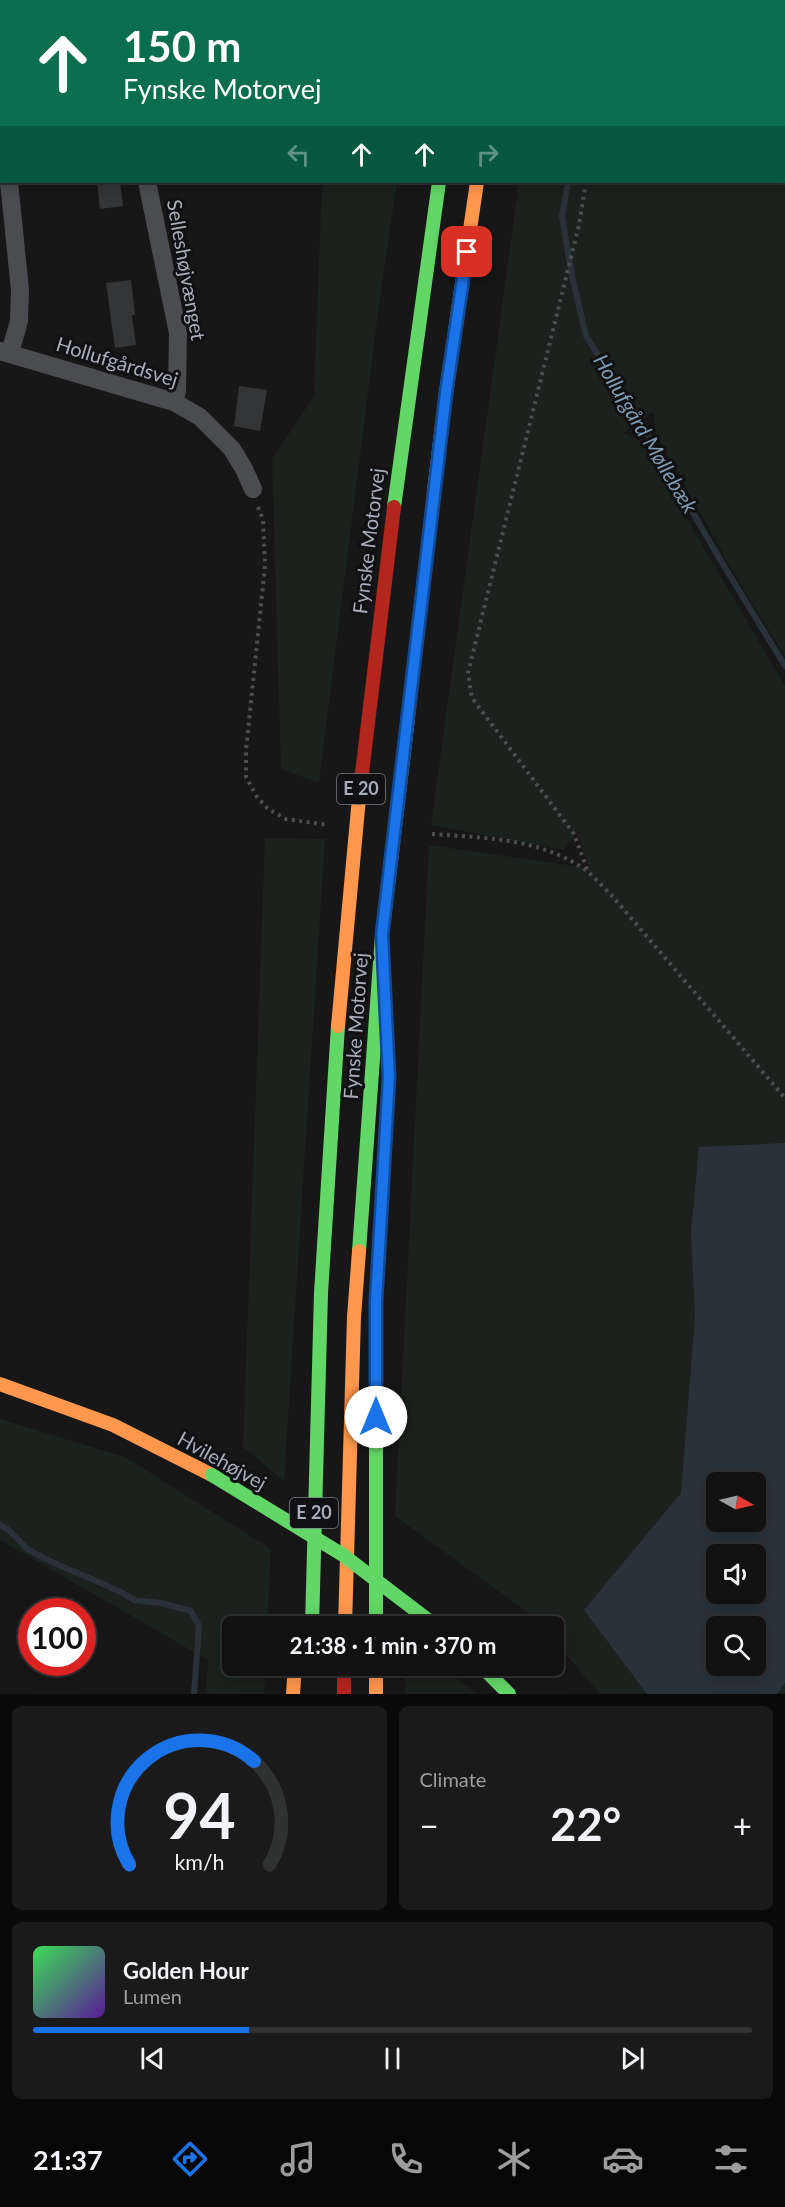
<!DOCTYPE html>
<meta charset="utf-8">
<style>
:root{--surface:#111;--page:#1a1a1a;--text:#f1f3f6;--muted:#9c9d9f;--line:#303131;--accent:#1a73e8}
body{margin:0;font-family:Lato,sans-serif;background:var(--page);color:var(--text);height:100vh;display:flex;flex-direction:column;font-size:22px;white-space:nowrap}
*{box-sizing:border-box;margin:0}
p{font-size:20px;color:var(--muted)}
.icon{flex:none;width:33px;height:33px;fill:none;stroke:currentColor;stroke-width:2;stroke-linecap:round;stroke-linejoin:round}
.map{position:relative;height:1694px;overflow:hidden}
.details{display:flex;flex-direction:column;gap:12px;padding:12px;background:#090909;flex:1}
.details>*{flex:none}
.top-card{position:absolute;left:0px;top:0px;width:786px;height:183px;box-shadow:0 3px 15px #0003,0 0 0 2px var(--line);background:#0b6e4f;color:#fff;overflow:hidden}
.needle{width:39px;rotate:98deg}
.buttons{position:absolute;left:706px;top:1472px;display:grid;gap:12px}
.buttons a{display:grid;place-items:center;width:60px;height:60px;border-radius:9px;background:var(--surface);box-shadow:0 3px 15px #0003,0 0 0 2px var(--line);font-size:30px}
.speed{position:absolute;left:18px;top:1598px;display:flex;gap:12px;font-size:30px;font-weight:700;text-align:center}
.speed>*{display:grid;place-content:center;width:78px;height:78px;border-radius:50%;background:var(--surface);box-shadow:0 3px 15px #0003,0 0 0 2px var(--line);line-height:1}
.speed .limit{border:9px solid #d22;background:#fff;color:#111}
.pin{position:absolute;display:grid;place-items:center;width:51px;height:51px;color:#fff;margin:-26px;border-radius:12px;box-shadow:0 3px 9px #0006}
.me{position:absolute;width:66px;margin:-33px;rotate:0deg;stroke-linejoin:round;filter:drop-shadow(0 0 4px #0008)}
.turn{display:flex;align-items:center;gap:21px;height:126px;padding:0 24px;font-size:27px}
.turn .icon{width:78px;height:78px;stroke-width:2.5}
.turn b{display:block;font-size:42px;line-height:51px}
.lanes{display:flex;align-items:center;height:57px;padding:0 24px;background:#0003;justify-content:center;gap:30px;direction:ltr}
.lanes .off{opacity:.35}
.big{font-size:45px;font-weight:700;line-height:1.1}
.details .card{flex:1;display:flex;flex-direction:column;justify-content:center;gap:9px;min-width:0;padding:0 21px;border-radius:9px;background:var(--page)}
.details .dial{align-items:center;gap:0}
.dial svg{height:156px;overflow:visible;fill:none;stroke:var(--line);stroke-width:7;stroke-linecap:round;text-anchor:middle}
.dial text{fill:var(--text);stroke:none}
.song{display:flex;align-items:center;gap:18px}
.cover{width:72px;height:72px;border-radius:9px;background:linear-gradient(135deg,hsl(130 70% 55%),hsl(270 70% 35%))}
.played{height:6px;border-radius:3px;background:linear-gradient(90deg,var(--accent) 30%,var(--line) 30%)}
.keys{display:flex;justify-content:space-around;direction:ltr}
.heat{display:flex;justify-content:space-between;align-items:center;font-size:33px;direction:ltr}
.details .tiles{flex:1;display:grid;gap:12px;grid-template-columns:1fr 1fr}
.card:last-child{grid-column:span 2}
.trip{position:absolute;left:222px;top:1616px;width:342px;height:60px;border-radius:9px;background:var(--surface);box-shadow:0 3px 15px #0003,0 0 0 2px var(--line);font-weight:700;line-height:60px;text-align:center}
.menu{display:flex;height:96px;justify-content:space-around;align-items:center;background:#070707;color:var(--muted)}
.menu .icon{width:42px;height:42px}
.menu .current{color:var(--accent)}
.menu b{font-size:27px;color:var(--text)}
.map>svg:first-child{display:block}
.green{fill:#1b211c;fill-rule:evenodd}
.water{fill:#2a3239;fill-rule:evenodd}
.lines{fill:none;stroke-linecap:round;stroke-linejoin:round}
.stream{stroke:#2a3239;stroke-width:6}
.building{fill:#343537}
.path{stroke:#4d4e52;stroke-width:4;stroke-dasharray:3 4.5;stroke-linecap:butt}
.street{stroke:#4b4c50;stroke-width:18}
.fast{stroke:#63d668;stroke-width:14}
.slow{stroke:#ff974d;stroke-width:14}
.jam{stroke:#b3261e;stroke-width:14}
.fast-bridge{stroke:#63d668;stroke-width:14}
.route-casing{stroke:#114b97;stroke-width:15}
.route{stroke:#1a73e8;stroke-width:10}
.labels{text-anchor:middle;stroke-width:6;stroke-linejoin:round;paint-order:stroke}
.shield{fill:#111113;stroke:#7b7e86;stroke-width:1.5}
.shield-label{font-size:18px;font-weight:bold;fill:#a8adb8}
.street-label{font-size:20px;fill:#a8adb8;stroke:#111113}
.water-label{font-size:21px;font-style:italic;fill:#7f9bb3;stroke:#111113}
</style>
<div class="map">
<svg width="785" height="1694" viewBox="0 0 785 1694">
<rect width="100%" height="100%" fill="#171717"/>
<path class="green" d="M543 0H785V657L731 568 656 434 653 412 623 433 640 439 785 686V1694H600L554 1641V1626H541L531 1615 395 1516 429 845 589 868 577 832 564 850 431 825 519 182H784V2ZM717 1482H756V1521H717ZM717 1554H756V1593H717ZM717 1626H756V1665H717Z
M322 182H397L380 297 319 783 281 769 272 459 314 396Z
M265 838 325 839 284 1481 243 1447Z
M0 1419 125 1457 271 1549 267 1626H232V1665H266L264 1694H206L208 1660 0 1540Z
M404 1665H440L477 1694H406Z"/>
<path class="water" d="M785 1143V1683L777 1694H647L584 1610 681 1493 695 1316 691 1232 699 1147ZM717 1482H756V1521H717ZM717 1554H756V1593H717ZM717 1626H756V1665H717Z"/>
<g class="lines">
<path class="stream" d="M581 0V2
M568 182 562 216 572 276 586 336 639 420 721 561 785 666
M0 1525 10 1531 27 1549 52 1562 121 1592 134 1600 161 1603 191 1611 199 1626 194 1694"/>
</g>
<path class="building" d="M97 182H120L123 206 100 209Z
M131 280 135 315H132L136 345 115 348 106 283Z
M239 386 267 390 260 431 234 426Z"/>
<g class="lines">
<path class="path" d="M602 0V2
M777 0 778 2
M784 13 785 14
M586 182 579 225 468 673 472 698 574 834 588 872
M258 507 263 520 265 566 246 750V777L257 797 268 809 286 819 328 825
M432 834C486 838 541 838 587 871 596 879 605 889 613 897L785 1098"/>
<path class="street" d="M126 0V2
M0 85 2 101
M9 182 20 290 19 321 10 353
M147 182 178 333 177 391 174 402
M0 351 174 402 200 417 232 449 244 469 253 489"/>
<path class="fast" d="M471 0V2
M394 507 439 182
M359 1251 382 935 408 718
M376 1322V1626
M312 1626 321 1293 338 1026
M480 1665 509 1694"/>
<path class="slow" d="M509 0V2
M434 491 446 393 477 182
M338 1026 359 798
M0 1384 113 1425 212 1475
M345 1626 354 1317 359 1251
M376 1665V1694
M293 1694 295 1665"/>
<path class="jam" d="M408 718 434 491
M359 798 394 507
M344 1665V1694"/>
<path class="fast-bridge" d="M212 1475 343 1555 436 1626"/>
</g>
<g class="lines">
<defs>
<path id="route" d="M376 1417V1301L389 1077 382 935 446 393 467 252"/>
</defs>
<use href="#route" class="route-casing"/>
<use href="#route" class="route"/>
</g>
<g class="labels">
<g class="shield">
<rect x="337" y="774" width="48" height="30" rx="4.5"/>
<rect x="290" y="1498" width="48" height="30" rx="4.5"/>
</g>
<g class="shield-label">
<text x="361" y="795">E 20</text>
<text x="314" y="1519">E 20</text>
</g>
<g class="street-label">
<text transform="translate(186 270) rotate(80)" y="7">Selleshøjvænget</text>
<text transform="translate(117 362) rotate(17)" y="7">Hollufgårdsvej</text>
<text transform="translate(369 541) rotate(-83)" y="7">Fynske Motorvej</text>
<text transform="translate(356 1026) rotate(-86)" y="7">Fynske Motorvej</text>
<text transform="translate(222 1461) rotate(29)" y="7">Hvilehøjvej</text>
</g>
<g class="water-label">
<text transform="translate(645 434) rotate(59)" y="7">Hollufgård Møllebæk</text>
</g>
</g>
</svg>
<div class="buttons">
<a><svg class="needle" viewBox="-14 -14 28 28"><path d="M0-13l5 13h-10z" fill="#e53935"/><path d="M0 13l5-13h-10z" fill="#9c9d9f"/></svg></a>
<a><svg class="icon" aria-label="sound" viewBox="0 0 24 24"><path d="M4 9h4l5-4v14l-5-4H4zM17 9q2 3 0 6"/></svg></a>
<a><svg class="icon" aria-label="search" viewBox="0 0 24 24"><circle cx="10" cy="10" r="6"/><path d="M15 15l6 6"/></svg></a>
</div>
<div class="speed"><div class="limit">100</div></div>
<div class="pin" style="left:467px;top:252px;background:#d93025"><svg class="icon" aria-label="arrive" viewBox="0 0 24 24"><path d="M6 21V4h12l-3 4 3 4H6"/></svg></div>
<svg class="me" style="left:376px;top:1417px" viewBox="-20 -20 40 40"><circle r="19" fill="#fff"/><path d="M0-13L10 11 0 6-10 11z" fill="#1a73e8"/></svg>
<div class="trip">21:38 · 1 min · 370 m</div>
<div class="top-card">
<div class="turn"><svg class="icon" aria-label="ahead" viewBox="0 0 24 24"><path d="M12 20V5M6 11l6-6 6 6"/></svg><div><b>150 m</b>Fynske Motorvej</div></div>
<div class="lanes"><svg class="icon off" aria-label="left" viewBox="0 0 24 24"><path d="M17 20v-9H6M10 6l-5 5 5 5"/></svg><svg class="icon" aria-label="ahead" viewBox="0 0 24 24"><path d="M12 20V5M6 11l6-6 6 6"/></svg><svg class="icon" aria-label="ahead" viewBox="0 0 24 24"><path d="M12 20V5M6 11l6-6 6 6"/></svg><svg class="icon off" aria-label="right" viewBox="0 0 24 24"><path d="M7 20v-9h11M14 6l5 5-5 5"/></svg></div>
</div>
</div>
<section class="details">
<div class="tiles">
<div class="card dial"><svg viewBox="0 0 100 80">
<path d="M14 69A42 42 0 1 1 86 69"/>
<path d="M14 69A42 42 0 0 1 78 16" stroke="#1a73e8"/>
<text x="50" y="56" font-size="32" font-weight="700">94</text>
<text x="50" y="72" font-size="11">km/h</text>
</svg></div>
<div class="card"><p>Climate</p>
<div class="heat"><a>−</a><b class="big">22°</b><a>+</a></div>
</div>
<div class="card">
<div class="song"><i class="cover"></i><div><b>Golden Hour</b><p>Lumen</p></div></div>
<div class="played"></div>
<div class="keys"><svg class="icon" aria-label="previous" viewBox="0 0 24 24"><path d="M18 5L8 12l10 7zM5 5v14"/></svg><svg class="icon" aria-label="pause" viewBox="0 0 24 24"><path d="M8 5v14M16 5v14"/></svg><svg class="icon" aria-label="next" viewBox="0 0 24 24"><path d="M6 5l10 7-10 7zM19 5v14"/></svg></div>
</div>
</div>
</section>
<nav class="menu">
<b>21:37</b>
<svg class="icon current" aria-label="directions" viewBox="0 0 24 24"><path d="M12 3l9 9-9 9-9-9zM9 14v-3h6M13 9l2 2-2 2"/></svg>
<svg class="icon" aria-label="music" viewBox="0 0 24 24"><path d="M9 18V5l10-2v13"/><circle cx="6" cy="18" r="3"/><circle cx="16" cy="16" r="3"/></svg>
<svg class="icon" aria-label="phone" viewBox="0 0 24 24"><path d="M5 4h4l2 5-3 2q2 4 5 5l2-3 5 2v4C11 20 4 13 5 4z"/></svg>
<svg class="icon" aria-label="climate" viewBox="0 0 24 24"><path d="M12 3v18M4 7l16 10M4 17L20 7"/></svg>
<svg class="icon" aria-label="car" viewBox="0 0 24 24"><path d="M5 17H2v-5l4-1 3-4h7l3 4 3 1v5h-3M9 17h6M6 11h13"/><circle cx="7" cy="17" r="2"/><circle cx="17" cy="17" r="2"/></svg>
<svg class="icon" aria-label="filters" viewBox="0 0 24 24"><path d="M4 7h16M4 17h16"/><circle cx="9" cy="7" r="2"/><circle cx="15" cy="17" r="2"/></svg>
</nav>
